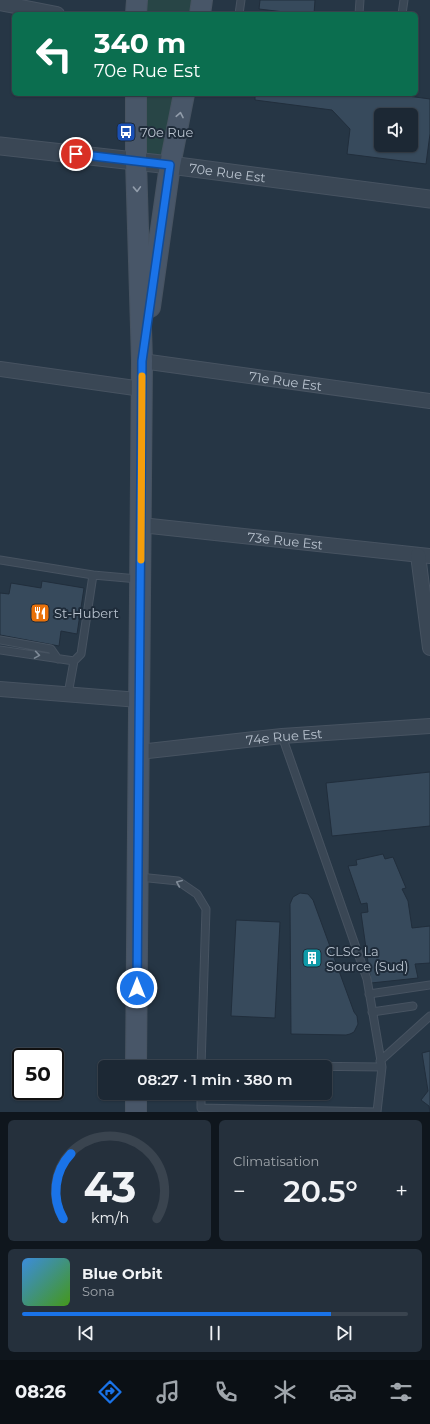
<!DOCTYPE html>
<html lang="fr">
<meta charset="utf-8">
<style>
:root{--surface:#1c2834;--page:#25303c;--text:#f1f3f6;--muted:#a0a6ac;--line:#3a444f;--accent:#1a73e8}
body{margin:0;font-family:Montserrat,sans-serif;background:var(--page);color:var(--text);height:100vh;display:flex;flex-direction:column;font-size:15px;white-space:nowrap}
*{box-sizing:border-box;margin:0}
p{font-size:13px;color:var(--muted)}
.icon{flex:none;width:22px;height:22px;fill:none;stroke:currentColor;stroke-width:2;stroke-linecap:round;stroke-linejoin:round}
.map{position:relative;height:1112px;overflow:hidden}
.details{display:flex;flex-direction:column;gap:8px;padding:8px;background:#0f161d;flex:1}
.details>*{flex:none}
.hud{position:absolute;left:12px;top:12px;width:406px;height:84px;border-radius:6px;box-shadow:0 1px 3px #0004,0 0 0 1px var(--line);background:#0b6e4f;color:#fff;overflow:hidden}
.buttons{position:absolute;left:374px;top:108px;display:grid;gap:8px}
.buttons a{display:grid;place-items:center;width:44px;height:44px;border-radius:6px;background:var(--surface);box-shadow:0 1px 3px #0004,0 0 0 1px var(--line);font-size:20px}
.speed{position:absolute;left:12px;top:1048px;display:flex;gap:8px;font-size:20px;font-weight:700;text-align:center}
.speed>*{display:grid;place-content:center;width:52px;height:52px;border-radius:50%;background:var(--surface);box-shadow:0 1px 3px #0004,0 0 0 1px var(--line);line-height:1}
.speed .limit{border:2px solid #111;border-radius:6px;background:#fff;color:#111}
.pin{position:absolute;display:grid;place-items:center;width:34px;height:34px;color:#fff;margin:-17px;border:2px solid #fff;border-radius:50%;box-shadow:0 1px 4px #0007}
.me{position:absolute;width:44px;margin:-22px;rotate:0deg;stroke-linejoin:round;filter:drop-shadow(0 0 3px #0008)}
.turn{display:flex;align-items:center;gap:14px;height:84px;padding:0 16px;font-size:18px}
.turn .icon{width:52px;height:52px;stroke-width:2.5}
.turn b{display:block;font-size:28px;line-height:34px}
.big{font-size:30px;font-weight:600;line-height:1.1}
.details .tile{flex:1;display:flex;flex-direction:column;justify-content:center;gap:6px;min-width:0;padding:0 14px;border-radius:6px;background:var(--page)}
.details .dial{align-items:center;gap:0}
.dial svg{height:104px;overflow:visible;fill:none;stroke:var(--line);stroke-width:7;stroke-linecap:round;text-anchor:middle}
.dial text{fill:var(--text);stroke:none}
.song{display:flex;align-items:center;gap:12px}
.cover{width:48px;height:48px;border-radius:6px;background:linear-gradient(135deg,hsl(210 70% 55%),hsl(100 70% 35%))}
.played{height:4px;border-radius:2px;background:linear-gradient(90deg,var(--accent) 80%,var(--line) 80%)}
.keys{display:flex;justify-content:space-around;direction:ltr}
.heat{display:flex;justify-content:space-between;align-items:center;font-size:22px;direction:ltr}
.details .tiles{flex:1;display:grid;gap:8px;grid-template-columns:1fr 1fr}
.tile:last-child{grid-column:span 2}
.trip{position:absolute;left:98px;top:1060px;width:234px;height:40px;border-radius:6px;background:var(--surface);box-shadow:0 1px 3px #0004,0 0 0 1px var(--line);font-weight:600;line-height:40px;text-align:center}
.menu{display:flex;height:64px;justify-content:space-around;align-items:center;background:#0b1015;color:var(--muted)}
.menu .icon{width:28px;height:28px}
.menu .active{color:var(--accent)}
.menu b{font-size:18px;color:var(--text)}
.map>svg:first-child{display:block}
.green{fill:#284546}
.building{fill:#374a5c;stroke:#212e3c;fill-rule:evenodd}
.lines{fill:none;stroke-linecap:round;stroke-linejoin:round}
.service-casing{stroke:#475361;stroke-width:9}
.minor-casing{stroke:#475361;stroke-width:16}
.tertiary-casing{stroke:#475361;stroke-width:19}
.secondary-casing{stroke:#475361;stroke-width:22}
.service{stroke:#3a4755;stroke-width:7}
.minor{stroke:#3a4755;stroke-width:14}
.tertiary{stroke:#3a4755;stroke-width:17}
.secondary{stroke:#485668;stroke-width:20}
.oneway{stroke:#919caa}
.oneway2{stroke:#7f8b98}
.route-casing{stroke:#114b97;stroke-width:10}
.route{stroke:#1a73e8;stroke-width:7}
.slow{stroke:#f59e0b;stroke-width:7}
.labels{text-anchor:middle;stroke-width:4;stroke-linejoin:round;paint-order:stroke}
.poi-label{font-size:13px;fill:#b8c2ce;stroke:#1f2c3a;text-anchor:start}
.street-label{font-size:13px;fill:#b8c2ce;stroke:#1f2c3a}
</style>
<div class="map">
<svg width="430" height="1112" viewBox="0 0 430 1112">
<rect width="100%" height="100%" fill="#263645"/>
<path class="green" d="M137 0H202L200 14H137Z
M136 94H184L170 165 136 161Z"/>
<path class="building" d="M260 0H315L314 14H301L259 9Z
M255 94H393L430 99V134L426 164 347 154 350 129 332 110 255 100ZM381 115H411V145H381Z
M42 581 84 588 77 634 61 631 59 646 0 635V593L9 594 11 583 41 588Z
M430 772V826L332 836 326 783Z
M383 854 385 859 393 857 406 888 402 889 408 901 412 928 430 926V963L415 964 418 978 371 983 361 913 368 912 367 903 361 904 348 866 357 865 356 860Z
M300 893 308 894 313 900 354 1012 357 1016 358 1024 354 1032 350 1034 346 1035 291 1034 290 904 293 897Z
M236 920 280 922 275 1018 231 1016Z
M430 1051V1112L429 1106 421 1100 428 1091 422 1053Z"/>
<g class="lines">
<defs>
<path id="service" d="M239 14 241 0
M359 14 360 0
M402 14 404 0
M0 560 93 575
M0 640 51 649 58 659
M0 650 74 661
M68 694 74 661 81 654 93 575 138 579
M139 877 178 881 197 894 206 909 201 1067
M369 994 430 985
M372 1012 413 1006
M380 1061 430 1016
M201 1065 382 1067
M201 1093V1108L377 1112 382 1067 367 979 282 736"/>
<g id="minor">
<path d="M0 3 57 14"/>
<path id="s1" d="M142 361 430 401"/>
<path d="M0 369 142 389"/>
<path id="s2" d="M141 525 430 556"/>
<path d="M418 555 430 648"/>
<path d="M0 689 139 700"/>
<path id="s3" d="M139 752 282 736 430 726"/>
</g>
<g id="tertiary">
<path id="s4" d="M0 146 170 165 430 199"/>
</g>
<path id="secondary" d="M136 14 137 0
M200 14 202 0
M136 94V161L142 361 136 1067
M150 307 170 165 184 94
M136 1112V1093"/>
</defs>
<use href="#service" class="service-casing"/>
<use href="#minor" class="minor-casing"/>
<use href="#tertiary" class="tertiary-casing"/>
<use href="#secondary" class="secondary-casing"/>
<use href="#service" class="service"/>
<use href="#minor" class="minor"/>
<use href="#tertiary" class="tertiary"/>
<use href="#secondary" class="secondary"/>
</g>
<defs><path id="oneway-chevron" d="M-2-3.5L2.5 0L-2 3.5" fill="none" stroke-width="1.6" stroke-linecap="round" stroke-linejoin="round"/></defs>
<g class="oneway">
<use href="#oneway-chevron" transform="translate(180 115) rotate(-79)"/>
<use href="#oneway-chevron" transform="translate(137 189) rotate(88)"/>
</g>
<g class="oneway2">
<use href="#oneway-chevron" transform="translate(37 655) rotate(9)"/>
<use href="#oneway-chevron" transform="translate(179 883) rotate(-157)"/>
</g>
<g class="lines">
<defs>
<path id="route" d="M76 154 170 165 142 361 137 988"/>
</defs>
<use href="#route" class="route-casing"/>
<use href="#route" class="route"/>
<path class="slow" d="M141 560 142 376"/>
</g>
<defs>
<symbol id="bus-square" viewBox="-11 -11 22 22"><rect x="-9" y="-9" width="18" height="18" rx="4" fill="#1a4fb4" stroke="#1f2c3a"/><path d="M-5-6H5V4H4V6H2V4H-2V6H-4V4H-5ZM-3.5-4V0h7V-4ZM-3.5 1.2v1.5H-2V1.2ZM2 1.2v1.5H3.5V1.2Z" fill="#fff"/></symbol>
<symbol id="restaurant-square" viewBox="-11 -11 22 22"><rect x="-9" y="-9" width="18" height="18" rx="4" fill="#e8710a" stroke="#1f2c3a"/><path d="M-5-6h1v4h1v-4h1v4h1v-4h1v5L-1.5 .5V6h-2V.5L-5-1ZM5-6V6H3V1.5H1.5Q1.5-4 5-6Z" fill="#fff"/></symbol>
<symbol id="building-square" viewBox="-11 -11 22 22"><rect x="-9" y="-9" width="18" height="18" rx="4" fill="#0f9aa8" stroke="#1f2c3a"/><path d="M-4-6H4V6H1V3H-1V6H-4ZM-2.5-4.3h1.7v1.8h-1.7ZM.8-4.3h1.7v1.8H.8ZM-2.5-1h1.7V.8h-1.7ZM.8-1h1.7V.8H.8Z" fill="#fff"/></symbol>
</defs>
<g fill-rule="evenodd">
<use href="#bus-square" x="115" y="121" width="22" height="22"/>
<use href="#restaurant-square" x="29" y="602" width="22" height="22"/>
<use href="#building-square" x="301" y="947" width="22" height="22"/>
</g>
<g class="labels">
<g class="poi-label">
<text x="140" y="137">70e Rue</text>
<text x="54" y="618">St-Hubert</text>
<text x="326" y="956">CLSC La<tspan x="326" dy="15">Source (Sud)</tspan></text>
</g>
<g class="street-label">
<text dy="5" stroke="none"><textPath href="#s4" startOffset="229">70e Rue Est</textPath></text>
<text dy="5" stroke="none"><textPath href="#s1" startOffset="145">71e Rue Est</textPath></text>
<text dy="5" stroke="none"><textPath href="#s2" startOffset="145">73e Rue Est</textPath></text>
<text dy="5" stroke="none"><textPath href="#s3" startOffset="146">74e Rue Est</textPath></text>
</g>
</g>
</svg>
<div class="buttons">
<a><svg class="icon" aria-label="sound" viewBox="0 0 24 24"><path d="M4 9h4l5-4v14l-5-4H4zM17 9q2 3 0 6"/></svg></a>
</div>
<div class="speed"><div class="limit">50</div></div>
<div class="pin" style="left:76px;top:154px;background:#d93025"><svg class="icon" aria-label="arrive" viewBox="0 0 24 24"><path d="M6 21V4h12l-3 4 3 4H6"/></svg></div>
<svg class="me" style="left:137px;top:988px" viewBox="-20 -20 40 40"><circle r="17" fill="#1a73e8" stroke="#fff" stroke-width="3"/><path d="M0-11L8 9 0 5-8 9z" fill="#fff"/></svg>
<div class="trip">08:27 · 1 min · 380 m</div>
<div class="hud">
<div class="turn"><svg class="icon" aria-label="left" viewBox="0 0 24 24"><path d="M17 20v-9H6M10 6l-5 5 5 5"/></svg><div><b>340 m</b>70e Rue Est</div></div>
</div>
</div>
<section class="details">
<div class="tiles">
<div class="tile dial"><svg viewBox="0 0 100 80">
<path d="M14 69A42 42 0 1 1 86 69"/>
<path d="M14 69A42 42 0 0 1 20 19" stroke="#1a73e8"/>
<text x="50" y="56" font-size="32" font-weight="700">43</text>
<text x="50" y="72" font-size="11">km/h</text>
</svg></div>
<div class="tile"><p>Climatisation</p>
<div class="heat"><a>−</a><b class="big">20.5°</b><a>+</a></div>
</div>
<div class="tile">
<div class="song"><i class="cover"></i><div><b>Blue Orbit</b><p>Sona</p></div></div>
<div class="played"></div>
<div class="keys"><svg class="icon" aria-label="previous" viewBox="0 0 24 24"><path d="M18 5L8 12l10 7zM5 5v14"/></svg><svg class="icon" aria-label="pause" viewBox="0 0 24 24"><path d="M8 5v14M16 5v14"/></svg><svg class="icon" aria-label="next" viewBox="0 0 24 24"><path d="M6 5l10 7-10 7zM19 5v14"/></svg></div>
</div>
</div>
</section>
<nav class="menu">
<b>08:26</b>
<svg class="icon active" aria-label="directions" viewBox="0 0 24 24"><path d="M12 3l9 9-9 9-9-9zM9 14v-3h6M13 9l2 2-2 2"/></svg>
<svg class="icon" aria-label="music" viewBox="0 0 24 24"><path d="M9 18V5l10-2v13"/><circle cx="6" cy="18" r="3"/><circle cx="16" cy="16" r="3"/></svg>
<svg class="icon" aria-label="phone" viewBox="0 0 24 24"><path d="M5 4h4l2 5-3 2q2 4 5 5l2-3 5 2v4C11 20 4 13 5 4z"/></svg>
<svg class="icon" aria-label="climate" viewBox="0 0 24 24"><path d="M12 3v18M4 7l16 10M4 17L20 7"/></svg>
<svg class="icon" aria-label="car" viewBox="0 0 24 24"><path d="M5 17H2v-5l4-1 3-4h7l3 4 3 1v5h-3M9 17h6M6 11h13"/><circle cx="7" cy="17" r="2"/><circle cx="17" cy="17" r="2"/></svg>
<svg class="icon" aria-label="filters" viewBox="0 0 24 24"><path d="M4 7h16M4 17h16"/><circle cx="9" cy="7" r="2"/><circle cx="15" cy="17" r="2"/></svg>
</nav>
